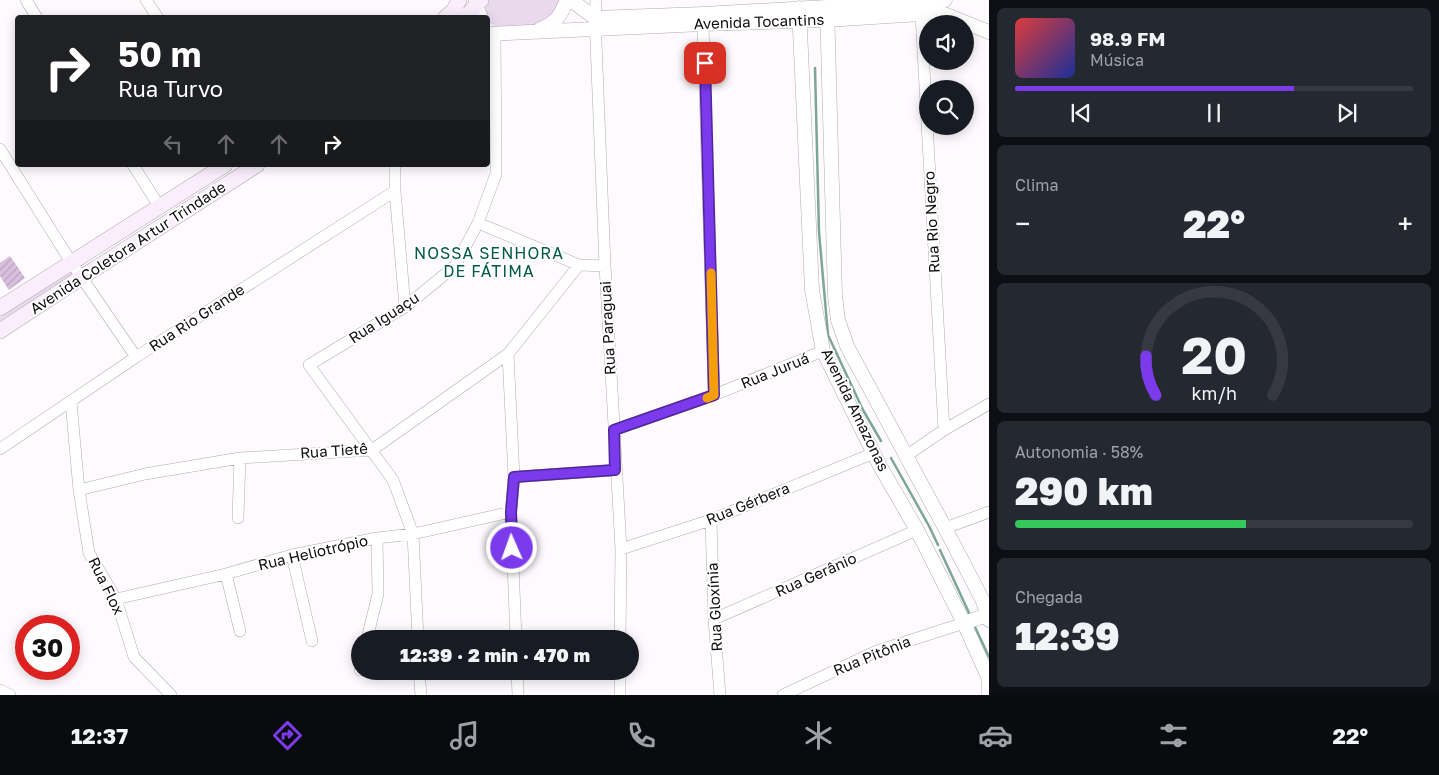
<!DOCTYPE html>
<html lang="pt">
<meta charset="utf-8">
<style>
:root{--surface:#171b24;--page:#242831;--text:#f1f3f6;--muted:#9ea1a6;--line:#363941;--accent:#7c3aed}
body{margin:0;font-family:"Golos Text",sans-serif;background:var(--page);color:var(--text);height:100vh;display:flex;flex-direction:column;font-size:19px;white-space:nowrap}
*{box-sizing:border-box;margin:0}
p{font-size:16px;color:var(--muted)}
.icon{flex:none;width:28px;height:28px;fill:none;stroke:currentColor;stroke-width:2;stroke-linecap:round;stroke-linejoin:round}
.map{position:relative;flex:1;overflow:hidden}
.sheet{display:flex;flex-direction:column;gap:8px;padding:8px;background:#0d0f14;width:450px}
.sheet>*{flex:none}
.guide{position:absolute;left:15px;top:15px;width:475px;height:152px;border-radius:5px;box-shadow:0 2px 12px #0003;background:#202124;color:#fff;overflow:hidden}
.buttons{position:absolute;left:919px;top:15px;display:grid;gap:10px}
.buttons a{display:grid;place-items:center;width:55px;height:55px;border-radius:50%;background:var(--surface);box-shadow:0 2px 12px #0003;font-size:25px}
.speed{position:absolute;left:15px;top:615px;display:flex;gap:10px;font-size:25px;font-weight:700;text-align:center}
.speed>*{display:grid;place-content:center;width:65px;height:65px;border-radius:50%;background:var(--surface);box-shadow:0 2px 12px #0003;line-height:1}
.speed .limit{border:8px solid #d22;background:#fff;color:#111}
.pin{position:absolute;display:grid;place-items:center;width:42px;height:42px;color:#fff;margin:-21px;border-radius:10px;box-shadow:0 2px 8px #0006}
.me{position:absolute;width:55px;margin:-28px;rotate:358deg;stroke-linejoin:round;filter:drop-shadow(0 0 4px #0008)}
.turn{display:flex;align-items:center;gap:18px;height:105px;padding:0 20px;font-size:22px}
.turn .icon{width:65px;height:65px;stroke-width:2.5}
.turn b{display:block;font-size:35px;line-height:42px}
.lanes{display:flex;align-items:center;height:48px;padding:0 20px;background:#0003;justify-content:center;gap:25px;direction:ltr}
.lanes .off{opacity:.35}
.big{font-size:38px;font-weight:800;line-height:1.1}
.sheet .widget{flex:1;display:flex;flex-direction:column;justify-content:center;gap:8px;min-width:0;padding:0 18px;border-radius:8px;background:var(--page)}
.sheet .dial{align-items:center;gap:0}
.dial svg{height:130px;overflow:visible;fill:none;stroke:var(--line);stroke-width:7;stroke-linecap:round;text-anchor:middle}
.dial text{fill:var(--text);stroke:none}
.song{display:flex;align-items:center;gap:15px}
.cover{width:60px;height:60px;border-radius:8px;background:linear-gradient(135deg,hsl(0 70% 55%),hsl(230 70% 35%))}
.played{height:5px;border-radius:2px;background:linear-gradient(90deg,var(--accent) 70%,var(--line) 70%)}
.keys{display:flex;justify-content:space-around;direction:ltr}
.heat{display:flex;justify-content:space-between;align-items:center;font-size:28px;direction:ltr}
.charge{height:8px;border-radius:4px;background:linear-gradient(90deg,#34c759 58%,var(--line) 0)}
.trip{position:absolute;left:351px;top:630px;width:288px;height:50px;border-radius:25px;background:var(--surface);box-shadow:0 2px 12px #0003;font-weight:800;line-height:50px;text-align:center}
.menu{display:flex;height:80px;justify-content:space-around;align-items:center;background:#090b0e;color:var(--muted)}
.menu .icon{width:35px;height:35px}
.menu .current{color:var(--accent)}
.menu b{font-size:22px;color:var(--text)}
main{display:flex;flex:1;min-height:0}
.map>svg:first-child{display:block}
.green{fill:#ead9ed}
.lines{fill:none;stroke-linecap:round;stroke-linejoin:round}
.stream{stroke:#7ca697;stroke-width:2.5}
.building{fill:url(#building-hatch)}
.minor-casing{stroke:#afabaf;stroke-width:12}
.tertiary-casing{stroke:#afabaf;stroke-width:15}
.secondary-casing{stroke:#afabaf;stroke-width:16}
.minor{stroke:#fff;stroke-width:11}
.tertiary{stroke:#fff;stroke-width:14}
.secondary{stroke:#faeefd;stroke-width:15}
.route-casing{stroke:#51269a;stroke-width:12}
.route{stroke:#7c3aed;stroke-width:9}
.slow{stroke:#f59e0b;stroke-width:9}
.labels{text-anchor:middle;stroke-width:4;stroke-linejoin:round;paint-order:stroke}
.street-label{font-size:15px;fill:#0e0d0f;stroke:#fff}
.neighbourhood-label{font-size:16px;letter-spacing:1px;fill:#035a46;stroke:#fff}
</style>
<main>
<div class="map">
<svg width="989" height="695" viewBox="0 0 989 695">
<defs>
<pattern id="building-hatch" width="6" height="6" patternUnits="userSpaceOnUse" patternTransform="scale(1.25)"><rect width="6" height="6" fill="#d9bfde"/><path d="M-1 1l2-2M0 6l6-6M5 7l2-2" fill="none" stroke="#b9a3bd"/></pattern>
</defs>
<rect width="100%" height="100%" fill="#fefafe"/>
<path class="green" d="M489 0H560L559 9 539 26 498 27 491 24 488 20 484 10V6Z
M68 269 73 275 0 327V317Z"/>
<g class="lines">
<path class="stream" d="M815 68 819 232 828 335 863 410 881 441
M891 458 929 526 938 545
M940 550 970 615
M974 625 989 657"/>
</g>
<path class="building" d="M10 256 25 278 9 290 0 276V263Z"/>
<g class="lines">
<defs>
<path id="minor" d="M26 0 37 18
M146 0 158 18
M596 0 595 18 605 266 621 549 620 639
M921 14 944 430
M703 24 714 395
M0 149 71 262 136 357
M133 165 159 206
M395 165V191L405 307
M478 223 579 265 605 266
M508 354 514 477 511 512 516 639
M71 402 79 490 89 553 116 599 134 657 171 695
M614 430 714 395 823 351
M0 449 136 357 395 191
M906 456 944 430 989 404
M514 477 615 470
M79 490 145 474 240 458 372 450 508 354 579 265
M238 518 240 458
M711 520 714 619 720 695
M945 528 989 512
M621 549 711 520 874 453
M292 555 312 641
M226 574 240 631
M116 599 226 574 292 555 377 538 413 534 511 512
M714 619 917 530
M367 639 378 594 377 538
M418 639 413 534 393 480 309 365 405 307 455 266 478 223 496 174 495 34
M360 670V669
M419 671 421 695
M517 671 518 695
M0 690 10 695
M620 695V671
M783 695 877 651 964 623"/>
<path id="tertiary" d="M476 0V6L481 18
M571 0 595 18 703 14 827 7 922 5 945 0
M827 7 835 296 838 320 847 346 945 528 983 601 989 620
M799 8 812 290 823 351 880 466 917 530 964 623 989 679V695
M934 10 989 32
M539 30C556 23 560 17 567 0
M488 34 703 24 826 20 921 14 945 24
M964 623 987 615"/>
<path id="secondary" d="M445 18 454 10 459 0
M465 18 481 0
M0 308 225 165
M0 331 82 277 257 165"/>
</defs>
<use href="#minor" class="minor-casing"/>
<use href="#tertiary" class="tertiary-casing"/>
<use href="#secondary" class="secondary-casing"/>
<use href="#minor" class="minor"/>
<use href="#tertiary" class="tertiary"/>
<use href="#secondary" class="secondary"/>
</g>
<g class="lines">
<defs>
<path id="route" d="M512 548 511 512 514 477 615 470 614 430 714 395 705 63"/>
</defs>
<use href="#route" class="route-casing"/>
<use href="#route" class="route"/>
<path class="slow" d="M707 398 714 395 711 273"/>
</g>
<g class="labels">
<g class="street-label">
<text transform="translate(759 22) rotate(-2)" y="5">Avenida Tocantins</text>
<text transform="translate(932 222) rotate(-93)" y="5">Rua Rio Negro</text>
<text transform="translate(128 248) rotate(-33)" y="5">Avenida Coletora Artur Trindade</text>
<text transform="translate(197 318) rotate(-33)" y="5">Rua Rio Grande</text>
<text transform="translate(384 318) rotate(-33)" y="5">Rua Iguaçu</text>
<text transform="translate(608 328) rotate(-93)" y="5">Rua Paraguai</text>
<text transform="translate(775 371) rotate(-22)" y="5">Rua Juruá</text>
<text transform="translate(855 410) rotate(64)" y="5">Avenida Amazonas</text>
<text transform="translate(334 451) rotate(-4)" y="5">Rua Tietê</text>
<text transform="translate(748 504) rotate(-22)" y="5">Rua Gérbera</text>
<text transform="translate(313 553) rotate(-13)" y="5">Rua Heliotrópio</text>
<text transform="translate(816 575) rotate(-24)" y="5">Rua Gerânio</text>
<text transform="translate(106 586) rotate(64)" y="5">Rua Flox</text>
<text transform="translate(715 607) rotate(-93)" y="5">Rua Gloxínia</text>
<text transform="translate(872 656) rotate(-22)" y="5">Rua Pitônia</text>
</g>
<g class="neighbourhood-label">
<text x="489" y="259">NOSSA SENHORA<tspan x="489" dy="18">DE FÁTIMA</tspan></text>
</g>
</g>
</svg>
<div class="buttons">
<a><svg class="icon" aria-label="sound" viewBox="0 0 24 24"><path d="M4 9h4l5-4v14l-5-4H4zM17 9q2 3 0 6"/></svg></a>
<a><svg class="icon" aria-label="search" viewBox="0 0 24 24"><circle cx="10" cy="10" r="6"/><path d="M15 15l6 6"/></svg></a>
</div>
<div class="speed"><div class="limit">30</div></div>
<div class="pin" style="left:705px;top:63px;background:#d93025"><svg class="icon" aria-label="arrive" viewBox="0 0 24 24"><path d="M6 21V4h12l-3 4 3 4H6"/></svg></div>
<svg class="me" style="left:512px;top:548px" viewBox="-20 -20 40 40"><circle r="17" fill="#7c3aed" stroke="#fff" stroke-width="3"/><path d="M0-11L8 9 0 5-8 9z" fill="#fff"/></svg>
<div class="trip">12:39 · 2 min · 470 m</div>
<div class="guide">
<div class="turn"><svg class="icon" aria-label="right" viewBox="0 0 24 24"><path d="M7 20v-9h11M14 6l5 5-5 5"/></svg><div><b>50 m</b>Rua Turvo</div></div>
<div class="lanes"><svg class="icon off" aria-label="left" viewBox="0 0 24 24"><path d="M17 20v-9H6M10 6l-5 5 5 5"/></svg><svg class="icon off" aria-label="ahead" viewBox="0 0 24 24"><path d="M12 20V5M6 11l6-6 6 6"/></svg><svg class="icon off" aria-label="ahead" viewBox="0 0 24 24"><path d="M12 20V5M6 11l6-6 6 6"/></svg><svg class="icon" aria-label="right" viewBox="0 0 24 24"><path d="M7 20v-9h11M14 6l5 5-5 5"/></svg></div>
</div>
</div>
<section class="sheet">
<div class="widget">
<div class="song"><i class="cover"></i><div><b>98.9 FM</b><p>Música</p></div></div>
<div class="played"></div>
<div class="keys"><svg class="icon" aria-label="previous" viewBox="0 0 24 24"><path d="M18 5L8 12l10 7zM5 5v14"/></svg><svg class="icon" aria-label="pause" viewBox="0 0 24 24"><path d="M8 5v14M16 5v14"/></svg><svg class="icon" aria-label="next" viewBox="0 0 24 24"><path d="M6 5l10 7-10 7zM19 5v14"/></svg></div>
</div>
<div class="widget"><p>Clima</p>
<div class="heat"><a>−</a><b class="big">22°</b><a>+</a></div>
</div>
<div class="widget dial"><svg viewBox="0 0 100 80">
<path d="M14 69A42 42 0 1 1 86 69"/>
<path d="M14 69A42 42 0 0 1 8 45" stroke="#7c3aed"/>
<text x="50" y="56" font-size="32" font-weight="700">20</text>
<text x="50" y="72" font-size="11">km/h</text>
</svg></div>
<div class="widget"><p>Autonomia · 58%</p><b class="big">290 km</b><div class="charge"></div></div>
<div class="widget"><p>Chegada</p><b class="big">12:39</b></div>
</section>
</main>
<nav class="menu">
<b>12:37</b>
<svg class="icon current" aria-label="directions" viewBox="0 0 24 24"><path d="M12 3l9 9-9 9-9-9zM9 14v-3h6M13 9l2 2-2 2"/></svg>
<svg class="icon" aria-label="music" viewBox="0 0 24 24"><path d="M9 18V5l10-2v13"/><circle cx="6" cy="18" r="3"/><circle cx="16" cy="16" r="3"/></svg>
<svg class="icon" aria-label="phone" viewBox="0 0 24 24"><path d="M5 4h4l2 5-3 2q2 4 5 5l2-3 5 2v4C11 20 4 13 5 4z"/></svg>
<svg class="icon" aria-label="climate" viewBox="0 0 24 24"><path d="M12 3v18M4 7l16 10M4 17L20 7"/></svg>
<svg class="icon" aria-label="car" viewBox="0 0 24 24"><path d="M5 17H2v-5l4-1 3-4h7l3 4 3 1v5h-3M9 17h6M6 11h13"/><circle cx="7" cy="17" r="2"/><circle cx="17" cy="17" r="2"/></svg>
<svg class="icon" aria-label="filters" viewBox="0 0 24 24"><path d="M4 7h16M4 17h16"/><circle cx="9" cy="7" r="2"/><circle cx="15" cy="17" r="2"/></svg>
<b>22°</b>
</nav>
